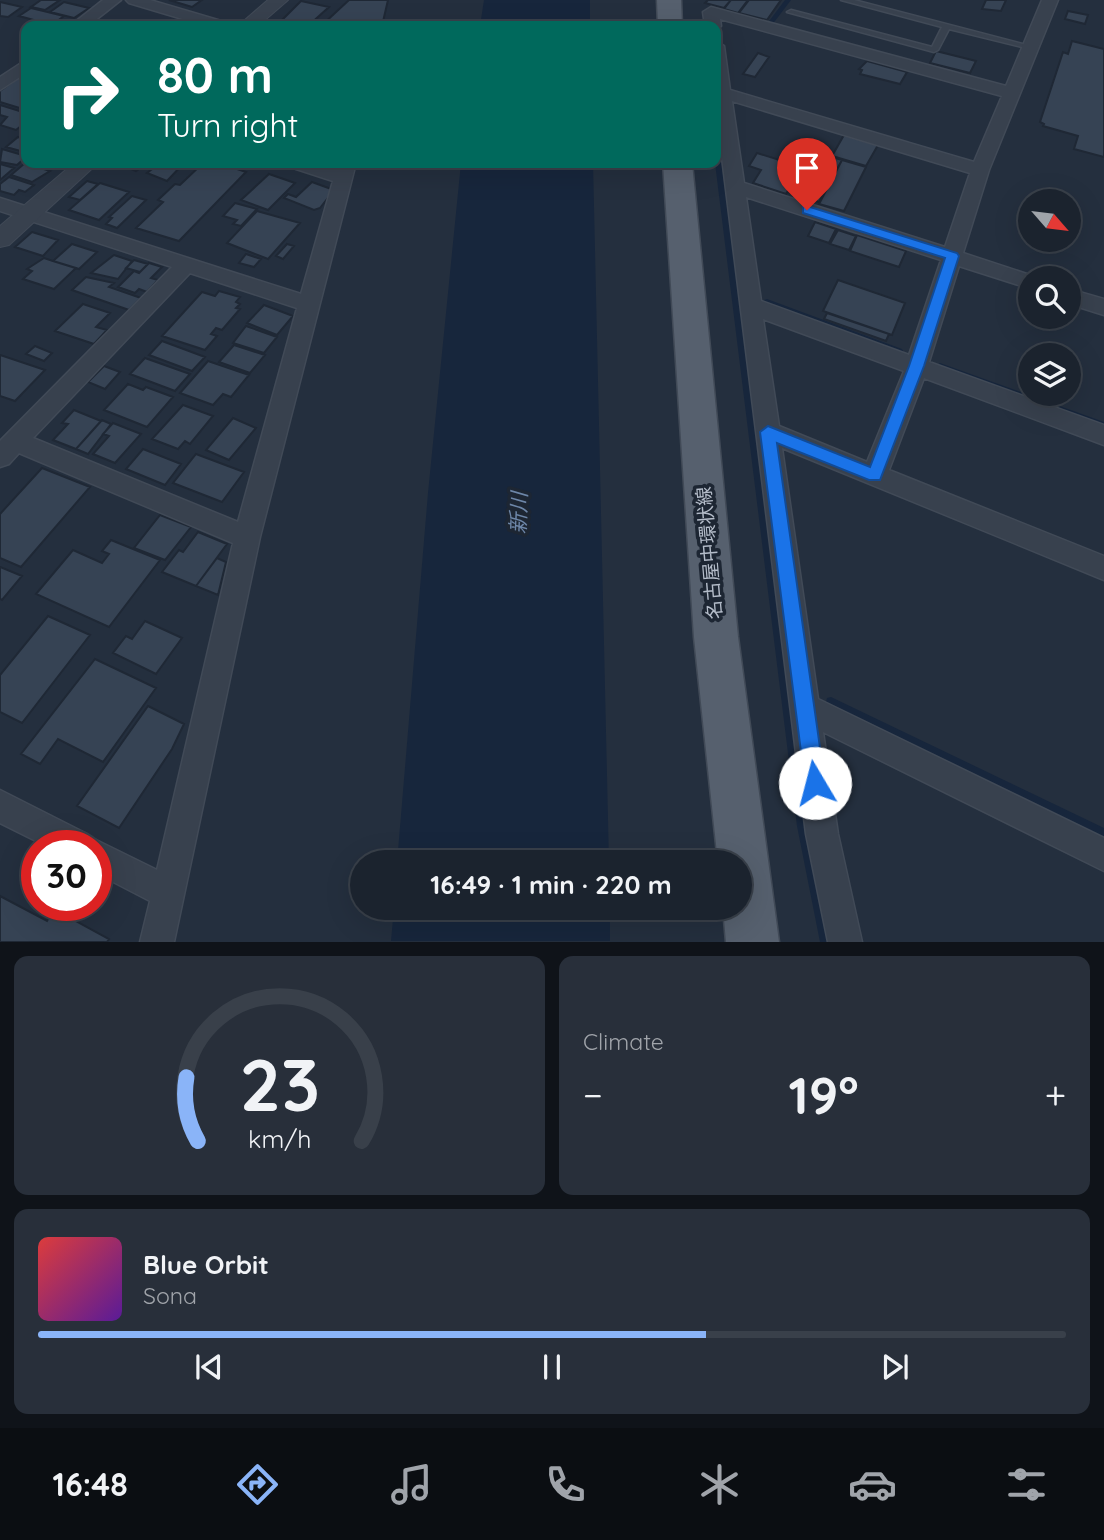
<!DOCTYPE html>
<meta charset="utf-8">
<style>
:root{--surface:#1b232e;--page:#282f3a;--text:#f1f3f6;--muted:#a0a4aa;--line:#39404a;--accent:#8ab4f8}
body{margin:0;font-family:Quicksand,"Noto Sans JP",sans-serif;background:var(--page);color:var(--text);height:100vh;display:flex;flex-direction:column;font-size:26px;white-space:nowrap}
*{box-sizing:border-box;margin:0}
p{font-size:23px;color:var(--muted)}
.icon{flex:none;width:38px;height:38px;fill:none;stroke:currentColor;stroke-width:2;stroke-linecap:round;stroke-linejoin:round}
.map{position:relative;height:942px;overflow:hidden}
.side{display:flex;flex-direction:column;gap:14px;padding:14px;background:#0f1319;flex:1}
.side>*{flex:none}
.top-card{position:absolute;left:21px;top:21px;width:700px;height:147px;border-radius:14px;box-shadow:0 7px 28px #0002,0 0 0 2px var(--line);background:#00695c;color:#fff;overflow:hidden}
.needle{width:46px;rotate:118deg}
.fabs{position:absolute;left:1018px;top:189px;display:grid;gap:14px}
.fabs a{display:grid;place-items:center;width:63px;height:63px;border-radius:50%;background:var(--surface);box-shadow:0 7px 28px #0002,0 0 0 2px var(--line);font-size:35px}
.speed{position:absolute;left:21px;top:830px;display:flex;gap:14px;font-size:35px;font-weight:700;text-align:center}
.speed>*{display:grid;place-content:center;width:91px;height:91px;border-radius:50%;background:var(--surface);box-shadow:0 7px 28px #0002,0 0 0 2px var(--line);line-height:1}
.speed .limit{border:10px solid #d22;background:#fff;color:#111}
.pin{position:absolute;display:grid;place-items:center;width:60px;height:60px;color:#fff;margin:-72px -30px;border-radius:50% 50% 50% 0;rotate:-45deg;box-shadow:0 0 7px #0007}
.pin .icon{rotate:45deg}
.me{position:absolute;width:77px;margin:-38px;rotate:352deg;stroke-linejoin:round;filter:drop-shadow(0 0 5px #0008)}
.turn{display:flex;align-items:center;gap:24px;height:147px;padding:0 21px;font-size:32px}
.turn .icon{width:91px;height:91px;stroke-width:2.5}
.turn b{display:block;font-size:49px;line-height:60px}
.big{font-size:52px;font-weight:700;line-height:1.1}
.side .widget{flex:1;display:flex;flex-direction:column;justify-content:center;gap:10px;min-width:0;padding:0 24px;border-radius:14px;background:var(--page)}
.side .dial{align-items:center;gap:0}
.dial svg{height:182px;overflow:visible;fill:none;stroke:var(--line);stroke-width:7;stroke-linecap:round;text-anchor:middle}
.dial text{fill:var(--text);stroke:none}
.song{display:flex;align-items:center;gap:21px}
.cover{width:84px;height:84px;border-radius:10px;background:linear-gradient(135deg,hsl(0 70% 55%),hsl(270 70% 35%))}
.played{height:7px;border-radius:4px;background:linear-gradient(90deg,var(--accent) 65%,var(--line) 65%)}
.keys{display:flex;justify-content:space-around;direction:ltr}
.heat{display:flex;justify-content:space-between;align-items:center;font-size:38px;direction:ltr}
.side .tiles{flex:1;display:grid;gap:14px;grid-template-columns:1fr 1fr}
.widget:last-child{grid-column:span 2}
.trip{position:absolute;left:350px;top:850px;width:402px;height:70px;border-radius:35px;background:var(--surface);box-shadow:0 7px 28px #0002,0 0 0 2px var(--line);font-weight:700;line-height:70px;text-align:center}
.tabs{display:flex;height:112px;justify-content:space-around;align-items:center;background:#0b0e12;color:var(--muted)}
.tabs .icon{width:49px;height:49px}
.tabs .active{color:var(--accent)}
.tabs b{font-size:32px;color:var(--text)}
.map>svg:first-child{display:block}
.water{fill:#17263c}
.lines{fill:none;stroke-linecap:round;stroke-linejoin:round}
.stream{fill:#17263c;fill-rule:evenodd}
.building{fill:#364354;stroke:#1f2835;stroke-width:2}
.service-casing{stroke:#414a57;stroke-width:3}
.minor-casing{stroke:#414a57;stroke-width:3}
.tertiary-casing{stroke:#414a57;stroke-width:2}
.primary-casing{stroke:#414a57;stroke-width:3}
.service{fill:#38414e;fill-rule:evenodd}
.minor{fill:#38414e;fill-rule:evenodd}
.tertiary{fill:#38414e;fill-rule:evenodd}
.primary{fill:#56606e;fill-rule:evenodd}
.route{fill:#1a73e8;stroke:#114b97;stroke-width:2}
.labels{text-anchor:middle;stroke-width:7;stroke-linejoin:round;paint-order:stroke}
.street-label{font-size:19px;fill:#b4bcc9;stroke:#1d2633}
.water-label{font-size:21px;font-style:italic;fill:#6d86a8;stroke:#1d2633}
</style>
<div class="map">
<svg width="1104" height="942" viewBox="0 0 1104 942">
<rect width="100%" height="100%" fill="#242f3e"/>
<path class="water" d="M484 0H590V26H480Z
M461 163H593L609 863H397L428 493Z
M394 908H610V941H391Z"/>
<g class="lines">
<path class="stream" d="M785 0H791L772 25H768L767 24Z
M702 23 704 24 705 26H699L700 24Z
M908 141 962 157 963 158 960 160 906 144V142Z
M716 143 719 145 809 826 832 942H820L797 826 715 163Z
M767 299 902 349 903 351 899 354 896 353 764 304 763 302 764 300Z
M940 363 1104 422V428L937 368 936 366Z
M831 697 1104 828V840L827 706 826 702 827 698Z"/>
</g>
<path class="building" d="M41 0H60L45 10 31 7Z
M169 0H202L192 7Z
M349 0H388L382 26H321Z
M708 0H731L724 8 705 3Z
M731 0H748L738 13 724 9Z
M749 0H781L767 20 739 13Z
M986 0H1006L1001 11 982 9Z
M301 1 329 7 308 26H276Z
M0 2 22 7 8 17 0 16Z
M64 2 89 8 74 18 50 12Z
M31 8 64 16 52 25 19 16Z
M1068 11 1088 15 1085 24 1065 19Z
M1072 41 1104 49V157L1074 149 1078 136 1043 126 1044 124 1040 122 1063 52 1068 54Z
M936 51 976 61 970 73 930 63Z
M758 53 769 57 755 77 743 74Z
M867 61 907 72 900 84 860 74 862 70 859 69Z
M26 72V110L0 102V91Z
M0 105 26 113V122L16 130 0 125 7 117 0 115Z
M844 135 878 145 866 166 832 156Z
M18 137 26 140 24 152 6 147Z
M2 149 26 156V157L17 165 0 162Z
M812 151 842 160 819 202 788 192Z
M757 153 802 167 786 194 753 183 761 170 749 166Z
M842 160 866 167 844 211 819 204Z
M25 163 50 171 32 182 11 175Z
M117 163H147L136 171Z
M160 163H184L167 181 147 173Z
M203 163H232L228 166 246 172 179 241 136 228 163 202 158 200 175 184 180 185Z
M0 164 14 168 0 180Z
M269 174 295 183 268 210 241 200Z
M9 177 34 185 25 192 19 190 14 195 0 191V184Z
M87 181 98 184 80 200 69 197Z
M312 182 334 190 320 208 314 210 284 198 288 194 296 197Z
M100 183 129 192 99 220 69 210Z
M132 196 146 200 117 228 106 224 112 218 109 217Z
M235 203 257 209 241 226 233 224 237 220 223 216Z
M257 211 300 223 268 259 227 243Z
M815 222 836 229 829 243 808 236Z
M838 230 856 236 849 250 830 244Z
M32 232 58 240 43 256 15 247Z
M857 235 906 251 899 267 850 251Z
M72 244 97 252 79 269 53 261Z
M287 244 294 246 283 259 276 256Z
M246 254 261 259 254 267 239 263Z
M114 255 132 261 118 279 91 273Z
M44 258 53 261 76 268 54 289 23 279 32 271 27 269Z
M134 260 148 264 140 272 126 268Z
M149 263 162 267 151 278 158 280 147 292 139 289 135 293 118 287 134 271 139 273Z
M86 277 114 283 109 287 141 298 129 310 72 290Z
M838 280 905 303 892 335 823 311Z
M219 291 240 297 236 302 240 304 236 308 240 309 222 330 216 328 211 334 217 336 205 350 162 336 202 292 215 296Z
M83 304 110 313 96 327 107 330 94 344 55 331Z
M264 305 293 316 277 335 247 323Z
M827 313 889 334 886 341 824 319Z
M246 326 277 337 264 353 233 343Z
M162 341 205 357 192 371 149 355Z
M234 345 265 355 250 373 219 362Z
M35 346 52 353 44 361 26 354Z
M0 355 45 370 15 401 0 396Z
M145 358 190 374 175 391 130 374Z
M208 361 249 375 231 397 223 394 213 405 180 393Z
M104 366 120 372 105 389 88 382Z
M128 384 143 390 146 387 173 397 147 427 104 410Z
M183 405 213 416 190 444 185 441 178 449 152 439Z
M74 410 101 421 76 449 53 440 68 424 62 423Z
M233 418 256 428 229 460 206 450Z
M102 420 111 424 88 454 76 449Z
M113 423 141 434 115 463 93 454 109 436 103 434Z
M143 449 181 464 165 485 126 469Z
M196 454 244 472 222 502 173 483Z
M42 468 90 487 21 567 0 558V514Z
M160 515 191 527 165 560 134 548Z
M198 532 227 544 196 586 162 572 179 550 183 552Z
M111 540 160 560 109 627 36 594 73 550 102 563 109 554 102 551Z
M217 558 226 562 218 595 196 586Z
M0 567 22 576 2 600 0 599Z
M48 616 90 635 22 723 0 712V675Z
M145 621 182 638 156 674 113 653 126 636 132 639Z
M95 659 156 688 103 762 58 739 40 764 21 754Z
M148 706 184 724 172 749 119 828 77 806Z
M0 896 47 921 54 909 109 939 107 942H0Z"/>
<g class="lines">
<defs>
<path id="service" d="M841 0H854L1034 47 1030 49 949 29 938 50 934 52 787 12 791 10 932 47 942 27Z"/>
<path id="minor" d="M103 0H121L88 26H70Z
M126 0H150L228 23 230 26H206L129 3Z
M1042 0H1058L989 170 963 253 1039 278H1031V289L959 266 929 362 1104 425V445L924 378 889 470 1104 556V580L782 448 818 699 1104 838V871L823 732 838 834 862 942H828L806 834 716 109V41L724 46 730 90 974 162 1002 96 720 19 721 26 716 30V26H705L703 12 711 7 1006 86ZM732 101 970 173 945 247 744 183ZM746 197 941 260 909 355 761 301ZM763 319 904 371 867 462 779 426Z
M26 60V73L0 90V77Z
M288 163H315L336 169 338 163H356L260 537 174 942H140L150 901 96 873V845H44L0 823V790L87 834 91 842 96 840 157 870 233 543 19 453 9 464 0 467V441L172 267 0 211V198L301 294 333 181 290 167ZM190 273 297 308 238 522 33 438Z
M1069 289 1104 299V315L1069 304Z"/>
<path id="tertiary" d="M268 0H288L258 26H238Z
M74 163H98L9 245 0 247V226Z"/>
<path id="primary" d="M657 0H681L682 26H658Z
M663 163H692L738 637 779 942H726L723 908H740V863H718L694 637Z"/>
</defs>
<use href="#service" class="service-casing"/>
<use href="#minor" class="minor-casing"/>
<use href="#tertiary" class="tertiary-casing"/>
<use href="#primary" class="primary-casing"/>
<use href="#service" class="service"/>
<use href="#minor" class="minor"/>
<use href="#tertiary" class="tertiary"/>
<use href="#primary" class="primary"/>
</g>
<path class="route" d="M807 206 957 253 959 256 924 366 880 480H869L777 443 825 783 822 790 815 793 808 790 805 783 760 432 768 426 870 467 909 366 945 258 803 213V207Z"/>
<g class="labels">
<g class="street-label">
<text transform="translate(709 553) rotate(-95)" y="7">名古屋中環状線</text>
</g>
<g class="water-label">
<text transform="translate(519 513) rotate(-88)" y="7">新川</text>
</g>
</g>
</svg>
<div class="fabs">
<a><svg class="needle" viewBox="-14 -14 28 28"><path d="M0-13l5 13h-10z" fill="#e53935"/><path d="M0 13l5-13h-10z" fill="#a0a4aa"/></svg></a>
<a><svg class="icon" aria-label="search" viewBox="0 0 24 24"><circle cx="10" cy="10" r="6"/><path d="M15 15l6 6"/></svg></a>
<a><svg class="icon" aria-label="layers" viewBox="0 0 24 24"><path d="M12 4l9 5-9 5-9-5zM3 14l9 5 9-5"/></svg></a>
</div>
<div class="speed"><div class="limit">30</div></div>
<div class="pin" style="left:807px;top:210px;background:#d93025"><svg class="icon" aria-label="arrive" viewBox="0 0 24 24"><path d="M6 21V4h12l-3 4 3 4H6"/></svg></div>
<svg class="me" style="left:815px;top:783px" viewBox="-20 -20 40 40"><circle r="19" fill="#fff"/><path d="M0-13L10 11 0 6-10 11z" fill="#1a73e8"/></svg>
<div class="trip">16:49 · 1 min · 220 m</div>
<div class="top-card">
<div class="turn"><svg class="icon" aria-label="right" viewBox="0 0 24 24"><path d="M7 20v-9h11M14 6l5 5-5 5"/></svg><div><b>80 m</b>Turn right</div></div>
</div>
</div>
<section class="side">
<div class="tiles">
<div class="widget dial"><svg viewBox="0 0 100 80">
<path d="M14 69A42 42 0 1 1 86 69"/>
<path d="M14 69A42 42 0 0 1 9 41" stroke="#8ab4f8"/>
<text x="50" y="56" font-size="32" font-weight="700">23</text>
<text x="50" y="72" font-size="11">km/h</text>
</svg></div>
<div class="widget"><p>Climate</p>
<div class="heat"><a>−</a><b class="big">19°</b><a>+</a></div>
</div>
<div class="widget">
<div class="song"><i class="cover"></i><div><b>Blue Orbit</b><p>Sona</p></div></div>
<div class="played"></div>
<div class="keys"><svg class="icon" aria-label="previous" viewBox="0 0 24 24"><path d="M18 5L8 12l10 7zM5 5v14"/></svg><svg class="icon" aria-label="pause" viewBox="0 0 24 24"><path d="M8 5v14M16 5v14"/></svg><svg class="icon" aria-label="next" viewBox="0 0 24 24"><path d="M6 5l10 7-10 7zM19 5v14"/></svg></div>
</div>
</div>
</section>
<nav class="tabs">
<b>16:48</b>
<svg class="icon active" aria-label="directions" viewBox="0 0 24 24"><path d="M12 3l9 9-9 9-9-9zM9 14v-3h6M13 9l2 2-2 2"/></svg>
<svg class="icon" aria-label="music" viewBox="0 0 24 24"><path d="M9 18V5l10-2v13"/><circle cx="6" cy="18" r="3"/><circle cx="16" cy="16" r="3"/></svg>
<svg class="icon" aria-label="phone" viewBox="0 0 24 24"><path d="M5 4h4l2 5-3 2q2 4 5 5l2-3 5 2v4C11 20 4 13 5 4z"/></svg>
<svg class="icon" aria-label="climate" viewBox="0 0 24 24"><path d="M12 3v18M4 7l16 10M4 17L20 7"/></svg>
<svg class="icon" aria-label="car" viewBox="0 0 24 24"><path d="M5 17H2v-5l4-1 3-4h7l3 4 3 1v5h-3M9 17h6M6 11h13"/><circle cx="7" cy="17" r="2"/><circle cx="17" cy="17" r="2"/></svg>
<svg class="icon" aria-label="filters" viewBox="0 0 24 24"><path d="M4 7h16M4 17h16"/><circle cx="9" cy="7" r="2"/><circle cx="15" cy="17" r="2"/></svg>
</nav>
